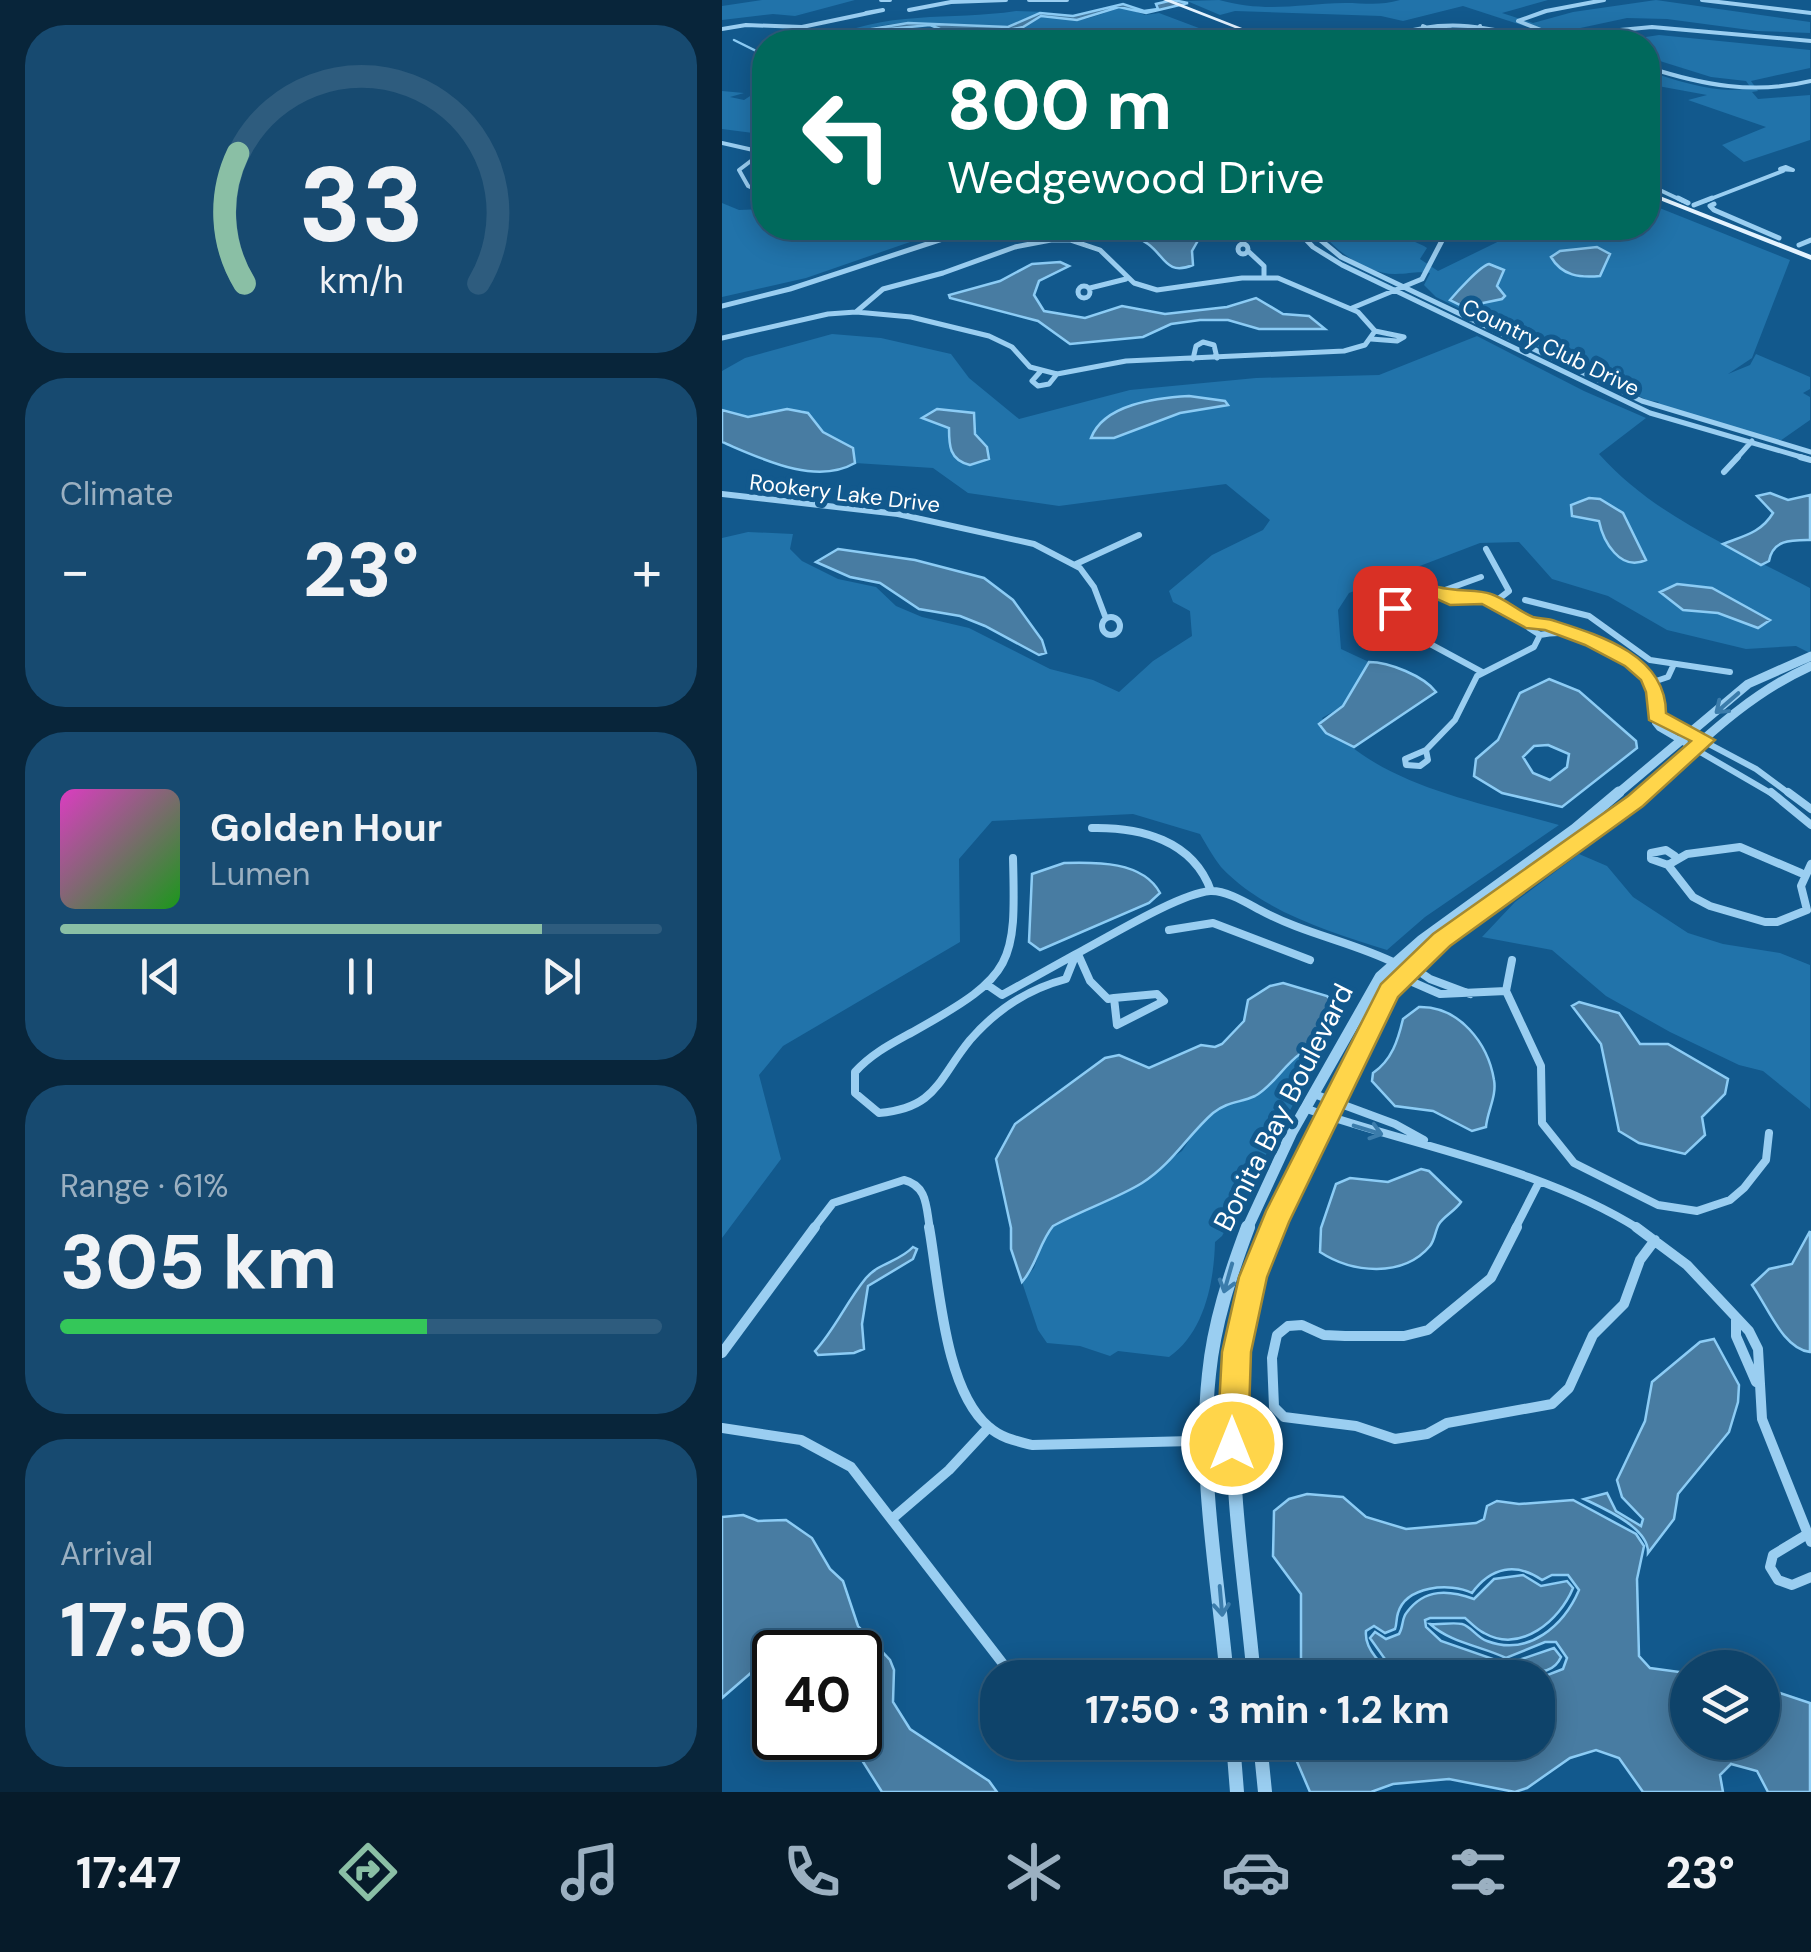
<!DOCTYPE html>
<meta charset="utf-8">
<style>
:root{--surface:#0e436a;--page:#174a70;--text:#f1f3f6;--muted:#9bb0c1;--line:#2e5c7e;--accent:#8abfa5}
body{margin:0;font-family:"DM Sans",sans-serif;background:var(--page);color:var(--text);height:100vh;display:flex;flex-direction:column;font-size:38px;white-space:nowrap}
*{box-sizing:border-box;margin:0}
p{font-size:32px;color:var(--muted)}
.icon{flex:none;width:55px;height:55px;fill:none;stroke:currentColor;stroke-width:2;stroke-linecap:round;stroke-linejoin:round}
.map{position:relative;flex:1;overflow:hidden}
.panel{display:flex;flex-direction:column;gap:25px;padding:25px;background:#08253a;width:722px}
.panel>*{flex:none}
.hud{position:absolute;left:30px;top:30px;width:908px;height:210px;border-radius:40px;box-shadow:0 5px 25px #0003,0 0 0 2px var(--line);background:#00695c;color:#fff;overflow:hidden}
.buttons{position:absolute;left:948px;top:1650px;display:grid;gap:20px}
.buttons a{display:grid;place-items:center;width:110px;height:110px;border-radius:50%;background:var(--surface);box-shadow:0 5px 25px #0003,0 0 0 2px var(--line);font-size:50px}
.speed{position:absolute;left:30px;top:1630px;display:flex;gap:20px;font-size:50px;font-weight:700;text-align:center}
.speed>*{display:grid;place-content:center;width:130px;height:130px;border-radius:50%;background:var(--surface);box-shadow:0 5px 25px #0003,0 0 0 2px var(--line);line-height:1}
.speed .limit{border:5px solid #111;border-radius:15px;background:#fff;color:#111}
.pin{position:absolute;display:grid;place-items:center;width:85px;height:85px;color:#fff;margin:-42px;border-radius:20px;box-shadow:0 5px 15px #0006}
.me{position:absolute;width:110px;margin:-55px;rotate:0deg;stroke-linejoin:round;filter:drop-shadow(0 0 8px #0008)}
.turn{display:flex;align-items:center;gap:35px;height:210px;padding:0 30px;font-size:45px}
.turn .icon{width:130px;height:130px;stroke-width:2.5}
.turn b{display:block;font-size:70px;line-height:85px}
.big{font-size:75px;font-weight:800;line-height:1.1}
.panel .tile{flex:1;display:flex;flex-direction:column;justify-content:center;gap:15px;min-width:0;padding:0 35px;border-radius:40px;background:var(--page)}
.panel .dial{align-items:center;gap:0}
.dial svg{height:260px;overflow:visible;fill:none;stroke:var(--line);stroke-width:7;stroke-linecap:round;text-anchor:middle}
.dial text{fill:var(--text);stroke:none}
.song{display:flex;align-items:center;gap:30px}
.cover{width:120px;height:120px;border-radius:15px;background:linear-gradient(135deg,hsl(310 70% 55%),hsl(120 70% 35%))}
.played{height:10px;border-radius:5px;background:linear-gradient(90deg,var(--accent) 80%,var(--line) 80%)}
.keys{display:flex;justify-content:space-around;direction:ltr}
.heat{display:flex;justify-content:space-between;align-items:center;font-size:55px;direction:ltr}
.charge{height:15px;border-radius:8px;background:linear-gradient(90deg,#34c759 61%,var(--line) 0)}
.trip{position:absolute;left:258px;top:1660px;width:575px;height:100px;border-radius:40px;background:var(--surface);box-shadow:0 5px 25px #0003,0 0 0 2px var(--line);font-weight:800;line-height:100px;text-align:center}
.dock{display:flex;height:160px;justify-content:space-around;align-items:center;background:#061b2a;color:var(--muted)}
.dock .icon{width:70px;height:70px}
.dock .current{color:var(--accent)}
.dock b{font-size:45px;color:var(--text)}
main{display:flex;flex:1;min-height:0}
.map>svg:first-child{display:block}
.green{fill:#2173aa}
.water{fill:#487ca2;stroke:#8cccf5;stroke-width:2.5;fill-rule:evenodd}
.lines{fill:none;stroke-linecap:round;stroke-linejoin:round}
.stream{stroke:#8cccf5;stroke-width:2.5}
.minor-far4{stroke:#9acef1;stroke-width:4}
.minor-far3{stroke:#9acef1;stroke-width:5}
.minor-far2{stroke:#9acef1;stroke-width:6}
.minor-far1{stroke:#9acef1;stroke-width:8}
.minor{stroke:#9acef1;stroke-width:10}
.tertiary-far2{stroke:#9acef1;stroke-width:9}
.tertiary-far1{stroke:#9acef1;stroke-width:11}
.tertiary{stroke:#9acef1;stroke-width:14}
.primary{fill:#e4f3ff;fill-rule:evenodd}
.oneway{stroke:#3b7cab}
.route{fill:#ffd54a;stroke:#a68a30;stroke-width:2.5}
.labels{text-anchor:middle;stroke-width:10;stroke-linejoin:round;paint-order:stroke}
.far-street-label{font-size:22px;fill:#fff;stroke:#12598d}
.street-label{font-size:28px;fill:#fff;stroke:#12598d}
</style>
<main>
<section class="panel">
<div class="tile dial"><svg viewBox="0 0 100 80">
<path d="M14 69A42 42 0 1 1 86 69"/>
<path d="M14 69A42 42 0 0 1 12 29" stroke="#8abfa5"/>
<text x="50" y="56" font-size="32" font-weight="700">33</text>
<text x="50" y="72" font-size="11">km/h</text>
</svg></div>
<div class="tile"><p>Climate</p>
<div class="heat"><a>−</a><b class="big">23°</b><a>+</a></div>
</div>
<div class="tile">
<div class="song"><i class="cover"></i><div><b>Golden Hour</b><p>Lumen</p></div></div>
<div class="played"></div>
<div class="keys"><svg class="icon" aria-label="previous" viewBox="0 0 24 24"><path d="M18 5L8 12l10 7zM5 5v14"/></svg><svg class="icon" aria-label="pause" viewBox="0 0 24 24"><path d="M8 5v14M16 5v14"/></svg><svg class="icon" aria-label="next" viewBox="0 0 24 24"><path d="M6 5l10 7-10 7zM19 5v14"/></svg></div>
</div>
<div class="tile"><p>Range · 61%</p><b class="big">305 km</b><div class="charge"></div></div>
<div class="tile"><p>Arrival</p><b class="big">17:50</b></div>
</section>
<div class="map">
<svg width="1089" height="1792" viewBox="0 0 1089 1792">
<rect width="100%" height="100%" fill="#12598d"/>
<path class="green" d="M40 0H133L73 16 51 14 0 20V6Z
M497 0C544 13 577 4 623 3 643 3 658 6 678 0H826L780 13 811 23 851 12 934 0 1088 22V33L1035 31 945 19 905 18 849 30 812 29 741 6 681 21 659 16 513 11 498 15 465 1Z
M401 7 423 15 437 13 514 42H435L412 31 275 42H141L157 35 148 32C193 22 231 32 276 31 298 31 302 24 318 18 330 14 344 22 356 20 372 18 386 11 401 7Z
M294 11 326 12C309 13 298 25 283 26 250 27 158 14 137 35L147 36 132 42H100C161 9 229 21 294 11Z
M937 35 1088 50V68L1029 81 1036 91 1030 92 1036 99 1088 95V140L1022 162 1000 145 1044 127 966 100 985 95 925 84V71C960 82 997 95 1029 88L1024 81 989 77 925 57V42L870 39 882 36 897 41Z
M42 87V128L31 133 0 129V91L22 93 8 97 22 100Z
M0 203 17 210 42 209V228H184L191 241 84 278 0 297Z
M925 203 1068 260 1030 358 1006 374 1028 365 1034 354 1088 377V389L1081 393 1088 397V420L1058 441 934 405 937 402 925 400 714 297 702 285 708 273C695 271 687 274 674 274 648 275 609 250 598 228H662L702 246 705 248 698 259 716 271 804 228H925Z
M110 334 159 338 229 354 247 378 297 419 408 390 534 378 657 375 755 336 862 391 924 418 877 454C934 518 1015 549 1088 588V653L1074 646 1024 649 945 630 886 596 830 579 797 542 758 543 627 593 616 610 619 649 647 662 621 706 600 718C654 786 758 802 837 825L703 917 665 950C608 932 541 912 499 867 491 857 484 844 478 834L411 814 270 821 237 859 238 942 61 1046 37 1075 59 1159 0 1238V538L26 532 71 534 68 549 80 561 116 579 154 587 174 606 200 617 247 628 328 669 371 680 397 692 431 661 470 636 468 611 451 602 447 591 490 555 541 530 548 520 504 484 337 506 246 493 211 468 133 463C131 444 119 443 105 434 96 428 91 416 80 410L26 417 0 410V371L23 358Z
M857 854 885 866 911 897 966 933 1001 944 1058 953 1088 965V1109L1041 1071 1017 1065 948 1032 884 996 830 950 760 937 793 902Z
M579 1054 586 1055 573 1101 500 1236 493 1242C492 1283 482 1333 447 1357L396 1351 388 1356 358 1346 325 1343 316 1330 300 1282 312 1268 323 1236 331 1226 384 1199 443 1163 460 1151 475 1128 494 1111 547 1084 562 1066Z"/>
<path class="water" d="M451 0 466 3 424 13 397 7 355 20 319 16 301 27 281 31 218 29 208 25 146 31 152 36 133 42 148 36 139 32 144 30 186 23 286 27 318 13 351 16 401 4 422 11 436 9 434 4Z
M387 228H435L447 233 465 228H509L478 237 470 251 471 265C444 276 443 256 426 244 414 235 401 231 387 228Z
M875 247 888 254 878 276C858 278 840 276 829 257L838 251Z
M338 262 347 266 317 281 312 295 322 311 363 318 400 306 443 314 505 307 534 298 561 314 587 316 603 329H537L506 320H478L449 324 421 337 348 344 316 321 228 298 227 295 278 281 310 264Z
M767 264 782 270 775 286 783 296 780 299 742 307 728 300C734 293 758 266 767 264Z
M467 396 503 401 506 405 458 413 392 438H369C382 404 434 398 467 396Z
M65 409 86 413 101 432 131 448 133 463C93 486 38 458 0 442V410L26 417Z
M215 409 252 413 253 434 265 447 267 459 248 465C227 460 227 445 227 428L200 418Z
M1048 493 1066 500 1088 495V540C1070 540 1051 539 1047 561L1039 565 1001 544C1021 536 1039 533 1051 513L1035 496Z
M867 498 878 499 901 513 924 560C898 572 881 541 877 521L850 516 849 505Z
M116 549 193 560 262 578 291 600 320 640 324 653 317 655 263 626 238 616 197 609 158 583 128 577 94 562Z
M955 584 990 588 1048 620 1036 628 996 613 961 610 938 592Z
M647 662C667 662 702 676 714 692L632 747 604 733 597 724 621 706Z
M827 679 857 691 914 741 915 748 840 807 780 793 752 776 754 759 776 740 798 693ZM826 745 847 754 845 767 828 780 811 773 801 757 812 746Z
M342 863C374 862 421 861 438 893L427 903 318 950 307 942 310 874Z
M561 983 605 996 614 1005 599 1041 586 1055 578 1054C562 1065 550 1087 533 1096 518 1103 506 1101 491 1113 466 1135 450 1164 420 1183 396 1198 358 1211 331 1226 317 1243 315 1265 300 1282L289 1249V1228L274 1159 293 1124 383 1058 397 1055 427 1068 479 1045 493 1047 500 1044 522 1021 526 1000 548 986Z
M857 1002 897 1013 918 1044H946L1006 1079 1003 1094 980 1117 983 1135 963 1154 917 1143 897 1131 879 1044 850 1006Z
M697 1007C737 1006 766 1043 772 1080 775 1096 765 1112 764 1127L750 1131 711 1111 673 1106 650 1081 651 1073C670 1060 676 1040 681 1019Z
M699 1169 707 1171 739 1202C733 1211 722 1216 717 1224 713 1231 713 1240 708 1246 681 1278 630 1273 598 1252L599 1228 614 1184 628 1178 666 1182Z
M1088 1231V1352C1061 1349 1046 1307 1030 1285L1047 1269 1070 1264Z
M191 1247 195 1249 191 1259 146 1286 140 1324 142 1349 132 1353 96 1355 93 1351C113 1329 125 1301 144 1278 158 1262 177 1262 191 1247Z
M992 1339 1017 1385 1016 1402 1007 1432 956 1494 952 1519 926 1553C927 1528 883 1509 862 1499L885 1493 894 1511 919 1526 921 1519 900 1497 895 1480 923 1421 930 1382 978 1342Z
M585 1494 621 1497 644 1517 684 1529 754 1523 762 1519 765 1506 775 1501 797 1504 851 1500 914 1534 922 1546 915 1579 917 1656 928 1668 965 1673V1742H1040V1687L1088 1703V1792H1046L1035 1771 1009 1764 998 1775 1001 1792H921L897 1758 874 1750 848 1758 805 1788 793 1792 727 1779 671 1784 649 1792H588L567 1743 815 1742V1679L841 1669 845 1658 834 1642H823L784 1658C759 1646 729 1643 708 1624 718 1625 730 1622 740 1624 749 1626 755 1638 765 1641 807 1657 842 1625 857 1590L846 1575H830L820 1580C794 1562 769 1567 750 1593 728 1582 684 1586 676 1613 674 1619 675 1624 673 1629L663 1633 652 1626 644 1631C642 1650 661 1666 675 1677H579V1594L551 1556 552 1511 567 1499Z
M21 1515 36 1521 64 1520 90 1538 108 1569 121 1581 136 1626 168 1660 172 1670 171 1702 188 1729 267 1781 275 1792H160L126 1738H138V1652H52V1664L38 1665 0 1698V1517Z
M801 1575 819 1586 845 1581 851 1588C838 1620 799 1654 762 1633 755 1630 749 1623 743 1618H708L703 1620 704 1627 719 1641 785 1664 832 1648 839 1657C828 1682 798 1666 779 1677H684L665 1662 648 1638 653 1632 664 1639 677 1634C682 1626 679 1619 685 1612 703 1588 727 1590 752 1599L772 1579Z"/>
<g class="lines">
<path class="stream" d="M12 40 42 55"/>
<path class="minor-far4" d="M159 0H168
M307 0H345
M980 0 1089 13
M187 10 229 2 284 0
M701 26 740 42
M758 26 757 30 793 42
M723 28 767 42
M0 29 24 25 80 27 161 10 144 13
M685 33 714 42
M379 42H396
M688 42 673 35C723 18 769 26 819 42
M850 42 796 21 824 11 882 0
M852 42 898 30 930 27 1089 41
M925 67C980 85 1032 95 1089 81
M0 143 40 152
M1064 167 1071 170 1058 169Z
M925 168 935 164
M925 184 961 201
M37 191 26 186 17 170 42 151
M983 201 1061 171"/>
<path class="minor-far3" d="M956 198 966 203
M992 204 988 206 992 210 1057 238
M972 205 990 198
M573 228 591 247 620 265 928 413 1086 459
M584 228 619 257 920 401 1089 452
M329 240H348L378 250 412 283 435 290 520 278H556L636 312 653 331 643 345 622 351 404 361 335 374 308 367 290 347 267 336 189 317 134 312 161 289 221 273 293 247Z
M516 249a5 5 0 1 1 10 0a5 5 0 1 1-10 0Z
M1077 245 1089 240
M526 251 542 266V276
M356 292a6 6 0 1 1 12 0a6 6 0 1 1-12 0Z
M368 288 404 279
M0 306 68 289 254 228
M630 308 700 279 725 231 732 228
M0 338 106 314 134 312
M649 339 675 341 682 337 653 331
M471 359 474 346 481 342 492 345 495 358
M318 372 310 381 316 386 327 384 335 374
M1014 459 1030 441"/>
<path class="minor-far2" d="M1078 457 1089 460
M1002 472 1016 457
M0 494 176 514 312 544 358 568 372 587 383 616
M764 549 787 591 774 601
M354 564 417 535
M759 577 673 608 665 615 673 625 760 672
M716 592 729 599 774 601 810 624
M803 600 867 616 928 660 1008 672
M380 626a9 9 0 1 1 18 0a9 9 0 1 1-18 0Z
M836 630 818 622 807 628 818 635C862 626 907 651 933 686V723L937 728 1052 795
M931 682 946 677 952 664
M934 716 1034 769 1069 795
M704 750 733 720 755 676 812 647 818 635
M704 750 706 760 698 766 684 765 683 759Z"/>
<path class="minor-far1" d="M1049 792 1089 825
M1066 792 1089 809
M370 828C418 827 471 840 489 891
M291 858C294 964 292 975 196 1029 173 1042 151 1052 133 1072V1093L157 1113C215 1108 216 1079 248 1040 274 1010 306 989 344 979L354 954C385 938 456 894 488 891 504 890 525 903 538 910 582 934 631 942 675 964
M946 865 929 859V853L944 850 953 856
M1079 873 1018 847 965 854 946 865 971 897 988 906 1043 922H1055L1085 910
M1085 910 1079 886 1089 864
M447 930 491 923 588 960
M356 954 368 981 386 999 392 998
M790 960 784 991 819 1066 820 1123 852 1163 936 1205 975 1211 1008 1200 1022 1188 1044 1160 1047 1133
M673 964 679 977 718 994 784 991
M689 966 708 979 748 994
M264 984 280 995 354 954
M435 994 442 1001 395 1025 392 998Z
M592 1094 673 1124 702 1140
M585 1109C695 1147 818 1167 917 1229
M91 1229 111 1203 182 1180C206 1186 204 1208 208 1229
M793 1229 816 1184"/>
<path class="minor" d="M207 1227C217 1282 222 1390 267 1427 279 1438 294 1441 310 1445L510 1440
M795 1227 769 1278 706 1330 682 1336H623L602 1335 580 1325 566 1326 555 1335 550 1358 552 1407 562 1417 634 1426 673 1439 705 1434 725 1423 830 1404 847 1388 871 1335 902 1304 918 1260 933 1240
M914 1227 965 1265 1027 1331 1036 1349 1040 1419 1089 1542
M1014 1320V1336L1034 1382
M0 1353 93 1227
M0 1428 79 1440 129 1467 292 1678
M171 1518 227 1470 266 1428
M1084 1535 1051 1555 1048 1567 1056 1580 1070 1585 1089 1577"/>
<path class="tertiary-far2" d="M894 795 1026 684 1089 656
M920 795C974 747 1022 696 1089 666"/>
<path class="tertiary-far1" d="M525 1229 570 1132 658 977 700 940 853 829 897 792
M550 1229 662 999C733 910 839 867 923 792"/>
<path class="tertiary" d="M505 1678C496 1578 476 1475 487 1374 492 1323 508 1275 526 1227
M532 1678C519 1530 483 1367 551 1227
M511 1742 515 1792
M538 1742 543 1792"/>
<path class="primary" d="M441 0H449L556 42H549Z
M925 191 1089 255V260L925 195Z"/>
</g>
<defs><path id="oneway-shaft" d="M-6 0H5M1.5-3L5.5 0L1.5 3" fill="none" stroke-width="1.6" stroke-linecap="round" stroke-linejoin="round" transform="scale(2.5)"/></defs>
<g class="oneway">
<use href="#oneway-shaft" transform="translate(1005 703) rotate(139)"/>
<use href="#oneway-shaft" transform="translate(646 1130) rotate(17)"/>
<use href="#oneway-shaft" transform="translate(506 1278) rotate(106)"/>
<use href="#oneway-shaft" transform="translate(499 1601) rotate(85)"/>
</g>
<path class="route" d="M716 587C735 592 756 589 769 594 784 599 796 611 811 617 818 619 826 618 833 621 880 636 944 656 944 713L993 740 921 806 728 946 676 997 567 1222 545 1277 529 1352 526 1444 521 1455 510 1460 500 1455 495 1444 500 1352 517 1277 544 1211 659 984 711 934 906 796 969 741 927 720 924 692 919 680 903 666 863 645 823 630 804 628 760 604 728 605 715 599 673 613 663 608Z"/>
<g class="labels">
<g class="far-street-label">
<text transform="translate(829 347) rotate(26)" y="8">Country Club Drive</text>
<text transform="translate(123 493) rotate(7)" y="8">Rookery Lake Drive</text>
</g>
<g class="street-label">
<text transform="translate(561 1107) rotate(-63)" y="10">Bonita Bay Boulevard</text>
</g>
</g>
</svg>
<div class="buttons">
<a><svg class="icon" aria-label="layers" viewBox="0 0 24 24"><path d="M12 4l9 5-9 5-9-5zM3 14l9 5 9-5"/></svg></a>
</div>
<div class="speed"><div class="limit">40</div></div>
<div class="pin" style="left:673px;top:608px;background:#d93025"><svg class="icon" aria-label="arrive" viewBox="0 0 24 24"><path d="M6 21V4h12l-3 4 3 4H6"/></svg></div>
<svg class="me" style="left:510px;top:1444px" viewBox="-20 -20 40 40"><circle r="17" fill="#ffd54a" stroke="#fff" stroke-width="3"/><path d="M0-11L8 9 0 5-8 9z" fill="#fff"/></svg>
<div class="trip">17:50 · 3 min · 1.2 km</div>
<div class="hud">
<div class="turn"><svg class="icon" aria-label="left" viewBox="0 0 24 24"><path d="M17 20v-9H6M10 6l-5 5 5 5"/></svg><div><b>800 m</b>Wedgewood Drive</div></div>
</div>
</div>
</main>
<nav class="dock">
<b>17:47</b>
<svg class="icon current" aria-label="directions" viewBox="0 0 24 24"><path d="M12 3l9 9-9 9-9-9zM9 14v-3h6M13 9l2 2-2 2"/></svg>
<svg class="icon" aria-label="music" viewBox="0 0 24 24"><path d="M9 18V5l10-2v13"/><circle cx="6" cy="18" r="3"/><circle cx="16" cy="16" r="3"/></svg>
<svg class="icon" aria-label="phone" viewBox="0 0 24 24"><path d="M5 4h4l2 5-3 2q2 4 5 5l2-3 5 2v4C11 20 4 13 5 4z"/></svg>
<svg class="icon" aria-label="climate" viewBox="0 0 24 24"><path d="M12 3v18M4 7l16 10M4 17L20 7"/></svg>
<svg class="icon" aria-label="car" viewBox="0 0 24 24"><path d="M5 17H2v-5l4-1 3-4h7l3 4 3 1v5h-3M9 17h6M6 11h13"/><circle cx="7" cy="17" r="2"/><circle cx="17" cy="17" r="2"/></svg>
<svg class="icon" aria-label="filters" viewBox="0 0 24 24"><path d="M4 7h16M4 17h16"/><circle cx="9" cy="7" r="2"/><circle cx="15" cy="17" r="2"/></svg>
<b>23°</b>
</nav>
